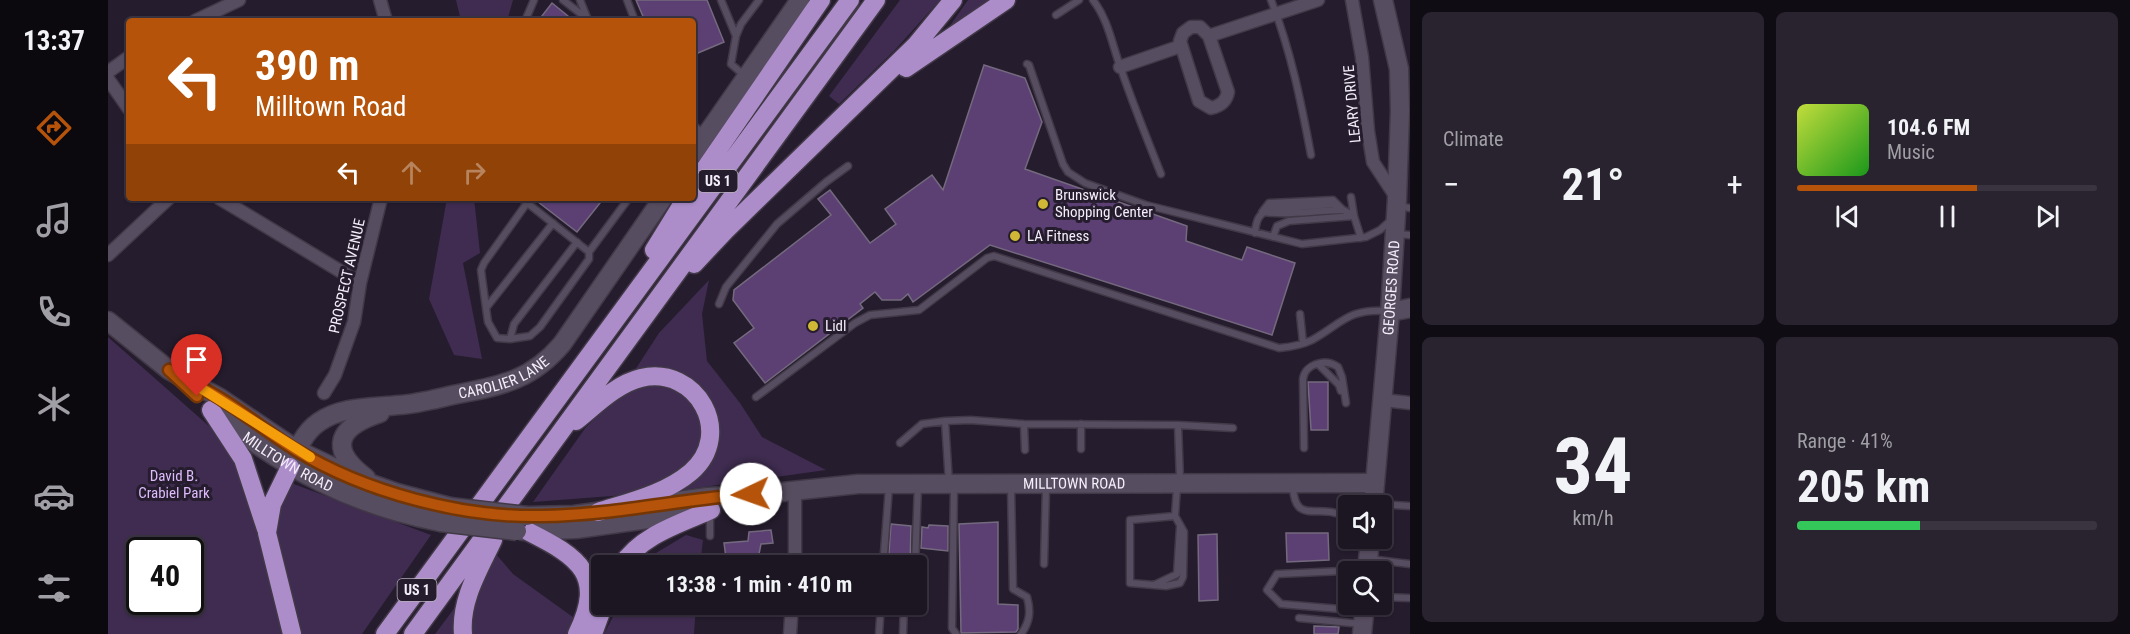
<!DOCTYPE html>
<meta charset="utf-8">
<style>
:root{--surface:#1c1522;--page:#29222f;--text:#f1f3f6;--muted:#a09fa5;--line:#3a3440;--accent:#b45309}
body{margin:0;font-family:"Roboto Condensed",sans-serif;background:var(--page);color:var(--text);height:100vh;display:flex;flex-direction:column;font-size:22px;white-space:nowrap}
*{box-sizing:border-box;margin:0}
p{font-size:20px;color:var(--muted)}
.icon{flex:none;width:33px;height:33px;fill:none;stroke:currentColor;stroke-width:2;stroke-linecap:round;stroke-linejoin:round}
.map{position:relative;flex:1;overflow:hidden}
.side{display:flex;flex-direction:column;gap:12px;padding:12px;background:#0f0c13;width:720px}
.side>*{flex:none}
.guide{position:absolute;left:18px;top:18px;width:570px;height:183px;border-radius:6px;box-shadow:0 2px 4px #0004,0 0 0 2px var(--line);background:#b45309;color:#fff;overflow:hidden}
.controls{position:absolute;left:1230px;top:495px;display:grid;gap:12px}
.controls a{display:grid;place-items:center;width:54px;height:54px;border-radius:6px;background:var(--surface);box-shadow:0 2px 4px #0004,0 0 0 2px var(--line);font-size:30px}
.speed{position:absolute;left:18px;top:537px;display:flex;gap:12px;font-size:30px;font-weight:700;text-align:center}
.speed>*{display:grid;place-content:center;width:78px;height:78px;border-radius:50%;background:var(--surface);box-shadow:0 2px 4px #0004,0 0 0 2px var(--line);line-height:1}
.speed .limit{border:3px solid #111;border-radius:9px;background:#fff;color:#111}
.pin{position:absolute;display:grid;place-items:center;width:51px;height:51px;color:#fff;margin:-62px -26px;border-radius:50% 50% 50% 0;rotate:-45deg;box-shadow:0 0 6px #0007}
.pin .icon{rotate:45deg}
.me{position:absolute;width:66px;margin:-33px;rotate:267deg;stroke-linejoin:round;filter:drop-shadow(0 0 4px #0008)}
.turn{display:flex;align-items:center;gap:21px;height:126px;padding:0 30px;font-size:27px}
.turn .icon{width:78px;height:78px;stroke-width:2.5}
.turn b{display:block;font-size:42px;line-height:51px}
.lanes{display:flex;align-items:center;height:57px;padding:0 30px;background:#0003;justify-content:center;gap:30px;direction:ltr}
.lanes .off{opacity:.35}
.big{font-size:45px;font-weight:700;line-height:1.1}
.side .tile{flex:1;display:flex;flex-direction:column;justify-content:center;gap:9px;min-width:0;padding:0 21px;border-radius:9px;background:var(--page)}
.side .dial{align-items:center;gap:0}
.dial b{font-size:78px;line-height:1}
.song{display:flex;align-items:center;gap:18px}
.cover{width:72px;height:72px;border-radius:9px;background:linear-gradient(135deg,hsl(70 70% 55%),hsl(120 70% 35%))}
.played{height:6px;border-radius:3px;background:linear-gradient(90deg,var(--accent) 60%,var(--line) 60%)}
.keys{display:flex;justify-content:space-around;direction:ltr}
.heat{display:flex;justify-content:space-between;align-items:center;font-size:33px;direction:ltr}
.charge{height:9px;border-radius:4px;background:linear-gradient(90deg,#34c759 41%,var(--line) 0)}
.side .tiles{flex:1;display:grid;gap:12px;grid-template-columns:repeat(2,1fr)}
.trip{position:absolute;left:483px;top:555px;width:336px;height:60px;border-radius:6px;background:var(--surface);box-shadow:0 2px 4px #0004,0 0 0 2px var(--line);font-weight:700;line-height:60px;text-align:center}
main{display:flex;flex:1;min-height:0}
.dock{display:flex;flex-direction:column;width:108px;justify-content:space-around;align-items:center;background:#0b080e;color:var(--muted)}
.dock .icon{width:42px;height:42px}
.dock .active{color:var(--accent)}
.dock b{font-size:27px;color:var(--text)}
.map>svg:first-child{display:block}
.green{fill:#3f2c50;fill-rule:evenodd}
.building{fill:#5c4074;stroke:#746a7e;stroke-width:1.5}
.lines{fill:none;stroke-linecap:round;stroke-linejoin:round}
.lane-casing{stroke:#413947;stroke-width:9}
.street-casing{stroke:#413947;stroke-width:15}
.secondary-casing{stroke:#413947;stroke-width:21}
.highway-casing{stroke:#413947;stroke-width:21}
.lane{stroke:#574d60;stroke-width:6}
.street{stroke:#574d60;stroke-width:12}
.secondary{stroke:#574d60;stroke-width:18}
.highway{stroke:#ac8dc9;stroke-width:18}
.secondary-bridge-casing{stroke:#413947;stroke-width:21;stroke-linecap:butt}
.secondary-bridge{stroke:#574d60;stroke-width:18}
.route-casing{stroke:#753606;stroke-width:15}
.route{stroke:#b45309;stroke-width:10}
.slow{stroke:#f59e0b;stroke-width:10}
.poi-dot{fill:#d0b736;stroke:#251c2d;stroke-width:2}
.labels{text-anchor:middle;stroke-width:6;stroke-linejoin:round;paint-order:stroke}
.shield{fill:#251c2d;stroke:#b6afbc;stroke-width:1.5}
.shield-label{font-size:14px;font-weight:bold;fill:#f4eefa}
.street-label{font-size:15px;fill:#f4eefa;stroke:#251c2d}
.poi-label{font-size:15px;fill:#f4eefa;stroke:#251c2d;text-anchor:start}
.park-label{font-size:15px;fill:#ddbbfc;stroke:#251c2d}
</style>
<main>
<nav class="dock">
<b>13:37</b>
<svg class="icon active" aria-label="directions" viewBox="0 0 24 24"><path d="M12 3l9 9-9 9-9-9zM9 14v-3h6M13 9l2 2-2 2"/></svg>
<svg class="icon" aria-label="music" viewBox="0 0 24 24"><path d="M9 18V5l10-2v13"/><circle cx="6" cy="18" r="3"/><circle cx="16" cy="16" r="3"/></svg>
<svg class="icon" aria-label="phone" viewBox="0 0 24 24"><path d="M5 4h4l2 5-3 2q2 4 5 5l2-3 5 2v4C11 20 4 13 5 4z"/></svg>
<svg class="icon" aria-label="climate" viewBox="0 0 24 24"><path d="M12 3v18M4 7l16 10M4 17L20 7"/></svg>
<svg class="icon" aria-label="car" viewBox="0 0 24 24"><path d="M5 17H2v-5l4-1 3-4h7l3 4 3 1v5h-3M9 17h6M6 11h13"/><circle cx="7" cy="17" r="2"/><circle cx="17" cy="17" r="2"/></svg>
<svg class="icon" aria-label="filters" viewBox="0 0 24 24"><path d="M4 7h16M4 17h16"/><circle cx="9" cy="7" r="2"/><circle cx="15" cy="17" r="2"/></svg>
</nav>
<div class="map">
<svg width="1302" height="634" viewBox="0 0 1302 634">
<rect width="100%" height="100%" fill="#251c2d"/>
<path class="green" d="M348 0H405L399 21H353Z
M792 0H832L786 51 731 104 721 96Z
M860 0H886L841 27Z
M339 198H366L372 253 355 263 374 359 346 355 321 299Z
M601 280 594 314 599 361 632 403 654 437 718 470 567 491 603 463 612 427 593 386 555 368 525 373 551 333Z
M0 337 110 434 135 472 175 634H0ZM32 550H82V602H32Z
M543 382 573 390 590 411 596 431 588 455 558 481 517 495 425 502 478 427 512 395Z
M183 483 323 535 254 634H192L168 540V507Z
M578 535 595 540 592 565H528Z
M388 554 405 574 469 620 461 634H363C360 603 374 580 388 554Z
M511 605H588L586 634H496Z
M348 606 350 634H327Z"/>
<path class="building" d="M528 0H599L616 42 585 55V21H537Z
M444 3 466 21H430Z
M876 65 917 78 934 122 917 169 1079 226 1078 241 1134 260 1139 247 1187 263 1164 335 882 245 805 302 800 294 793 300H774L767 292 752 304 755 308 657 383 626 343 646 328 625 300 626 290 723 215 710 199 722 190 762 243 788 224 777 209 824 175 835 190Z
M425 198H496L469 232Z
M1200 382H1220V430H1203Z
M890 522V604L910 605V629L908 632 853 633 851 524Z
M783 524 803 526 802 566H780Z
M821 525 840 526V551L813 548 814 527 820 528Z
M663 530 665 543 653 544 651 554 618 558 616 543 640 541 641 532Z
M1178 533H1220L1221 560 1179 562Z
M1109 534 1110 600 1091 601 1090 535Z
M1206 626 1231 627 1230 634H1206Z"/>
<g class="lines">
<defs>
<path id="lane" d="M455 0 482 21
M472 0 480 20
M519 0 527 21
M613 0 628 36 633 24 651 0
M985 0C1001 21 1004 45 1013 69 1025 104 1039 139 1053 174
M1163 0C1183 51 1193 102 1203 155
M948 15 971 0
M417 21 426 0
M628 36 623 64 638 77
M919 64 921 65 955 164 960 172 977 183 1038 205 1194 244 1258 237 1272 230 1283 220
M585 125 595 133
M1243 197 1246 216
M413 198 481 252 521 198
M539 198 549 206
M1225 200 1235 210C1208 210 1181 216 1154 212L1161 203Z
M1290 206 1302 208
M445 223 378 308 380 322 389 338 402 339 406 324 469 242
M1147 233C1148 221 1150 214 1162 209L1225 204 1246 216
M1288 234 1302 235
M1165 237 1169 226 1181 221 1246 216 1253 238
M611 304 618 287 669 224 718 182 740 166
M378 308 373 270 376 263 419 203
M1192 314 1195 343
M402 339 422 336 432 327 481 259V252
M1210 364 1231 385 1233 391
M648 397 747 323 762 315 811 310 879 258 886 256 1171 348C1182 347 1194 345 1204 340 1234 323 1241 308 1279 311
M837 421 841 483
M916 424 917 450
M1070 425 1072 481
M792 443 814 424 837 421 862 420 916 424 1070 425 1125 428
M1196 448 1195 379C1197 364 1217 358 1230 367L1234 377 1238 403
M973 449V424
M846 486 844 628 848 634
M903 487 905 589 919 597C923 611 922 622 913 634
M1185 487C1187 524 1208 505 1231 514 1236 516 1236 521 1240 524
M1269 504 1302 506
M1067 516 1022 520V583L1058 586 1072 583 1075 577 1076 532 1067 516 1069 487
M602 536V514
M1261 559 1302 564
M936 564 938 487
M775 566 781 487
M807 566 810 485
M1046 585 1069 574 1072 527
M1274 597 1302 598
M1255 611 1173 604 1159 590 1169 574 1256 570
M1191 618 1254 624
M771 634 773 604
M795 634 796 604"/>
<path id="street" d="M272 0 278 21
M1244 0 1254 57 1260 131 1265 162 1288 197
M87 21 131 0
M1083 27H1092L1101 36 1120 92C1118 102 1112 106 1103 108L1091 101 1072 41 1075 33Z
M1101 36 1210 0
M1012 67 1073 46
M0 72 21 57
M0 79 21 109
M111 198 252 283
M0 255 61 198
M216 393 227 375 246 322 252 283 273 198
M1275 400 1302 403
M687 566V490
M682 634 684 604"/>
<g id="secondary">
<path d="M585 154 692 0"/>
<path d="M1282 312 1302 308"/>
<path d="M0 321 61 370 112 398 189 450 252 480 289 493 342 507"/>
<path id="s1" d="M107 413C176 469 245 505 332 522"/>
<path id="s2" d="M182 467C189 450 195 433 211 422 234 406 264 408 291 405 309 404 327 399 345 395 390 386 422 382 454 344L555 198"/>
<path d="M258 478C219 448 230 427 272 413"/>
<path id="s3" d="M1265 506 1282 312 1289 199 1292 111 1291 69 1275 0"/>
<path id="s4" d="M419 516 466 515 600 497 665 493 750 484 1267 483"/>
<path d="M415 531 468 529 590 512"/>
<path d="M1259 572 1262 538"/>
<path d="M1254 634 1257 604"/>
</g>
<path id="highway" d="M798 68 898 0
M585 186 713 0
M546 250 578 198
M586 264 617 231 808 45 845 0
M103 410 135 459 158 529
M468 421C487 406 508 384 533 378 589 365 627 434 583 472 557 494 521 502 490 512
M182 467 164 504 159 533 184 634
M421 532C471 557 498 575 469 634
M513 566C533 535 571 524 603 510
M277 634 742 0
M305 634 768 0
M355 634C352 600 371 570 385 540
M485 634 496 604"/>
</defs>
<use href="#lane" class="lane-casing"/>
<use href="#street" class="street-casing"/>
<use href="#secondary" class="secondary-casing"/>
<use href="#highway" class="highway-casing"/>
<use href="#lane" class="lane"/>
<use href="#street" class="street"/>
<use href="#secondary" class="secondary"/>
<use href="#highway" class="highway"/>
<defs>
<path id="secondary-bridge" d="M342 507 419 516
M332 522 409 531"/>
</defs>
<use href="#secondary-bridge" class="secondary-bridge-casing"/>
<use href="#secondary-bridge" class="secondary-bridge"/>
</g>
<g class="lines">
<defs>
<path id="route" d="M89 396 61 370C78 380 96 388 113 399 139 415 162 434 188 450 257 492 354 518 435 516 505 515 574 499 643 494"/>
</defs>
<use href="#route" class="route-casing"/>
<use href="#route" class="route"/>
<path class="slow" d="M91 387 202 457"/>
</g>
<g class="poi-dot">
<circle cx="935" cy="204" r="6"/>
<circle cx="907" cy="236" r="6"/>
<circle cx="705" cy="326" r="6"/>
</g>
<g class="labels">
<g class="shield">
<rect x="590.5" y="170" width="39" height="22" rx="4.5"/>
<rect x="289.5" y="579" width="39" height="22" rx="4.5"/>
</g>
<g class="shield-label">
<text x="610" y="186">US 1</text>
<text x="309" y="595">US 1</text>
</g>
<g class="street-label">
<text transform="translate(1244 104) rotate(-95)" y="5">LEARY DRIVE</text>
<text transform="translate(239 276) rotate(-77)" y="5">PROSPECT AVENUE</text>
<text dy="5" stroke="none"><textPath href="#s3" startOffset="219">GEORGES ROAD</textPath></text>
<text dy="5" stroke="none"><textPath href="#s2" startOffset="246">CAROLIER LANE</textPath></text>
<text dy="5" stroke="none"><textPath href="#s1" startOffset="88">MILLTOWN ROAD</textPath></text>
<text dy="5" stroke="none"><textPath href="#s4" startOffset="549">MILLTOWN ROAD</textPath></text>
</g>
<g class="poi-label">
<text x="947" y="200">Brunswick<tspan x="947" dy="17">Shopping Center</tspan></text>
<text x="919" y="241">LA Fitness</text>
<text x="717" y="331">Lidl</text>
</g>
<g class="park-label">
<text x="66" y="481">David B.<tspan x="66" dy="17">Crabiel Park</tspan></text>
</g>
</g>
</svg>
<div class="controls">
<a><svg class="icon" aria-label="sound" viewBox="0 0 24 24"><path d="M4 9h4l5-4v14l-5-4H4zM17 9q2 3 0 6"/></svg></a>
<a><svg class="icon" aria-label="search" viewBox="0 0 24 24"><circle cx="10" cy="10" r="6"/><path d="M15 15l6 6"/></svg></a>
</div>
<div class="speed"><div class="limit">40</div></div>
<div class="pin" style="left:89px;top:396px;background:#d93025"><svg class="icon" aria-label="arrive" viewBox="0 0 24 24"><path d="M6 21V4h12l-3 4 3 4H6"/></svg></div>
<svg class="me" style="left:643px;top:494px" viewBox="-20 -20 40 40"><circle r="19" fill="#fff"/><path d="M0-13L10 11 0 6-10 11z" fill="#b45309"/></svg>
<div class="trip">13:38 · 1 min · 410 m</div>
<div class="guide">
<div class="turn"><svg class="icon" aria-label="left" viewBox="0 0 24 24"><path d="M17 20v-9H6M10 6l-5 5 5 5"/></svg><div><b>390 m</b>Milltown Road</div></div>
<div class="lanes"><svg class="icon" aria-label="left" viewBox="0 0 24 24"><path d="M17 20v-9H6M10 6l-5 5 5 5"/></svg><svg class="icon off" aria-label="ahead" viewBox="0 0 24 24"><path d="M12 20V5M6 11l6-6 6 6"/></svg><svg class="icon off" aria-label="right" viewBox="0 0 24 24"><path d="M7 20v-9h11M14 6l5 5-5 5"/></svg></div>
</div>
</div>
<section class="side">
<div class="tiles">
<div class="tile"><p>Climate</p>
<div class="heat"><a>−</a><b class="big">21°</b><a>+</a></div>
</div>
<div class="tile">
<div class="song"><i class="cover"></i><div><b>104.6 FM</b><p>Music</p></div></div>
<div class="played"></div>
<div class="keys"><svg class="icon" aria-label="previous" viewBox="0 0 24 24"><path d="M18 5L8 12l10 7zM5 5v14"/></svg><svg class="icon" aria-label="pause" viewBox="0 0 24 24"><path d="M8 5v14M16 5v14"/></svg><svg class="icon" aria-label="next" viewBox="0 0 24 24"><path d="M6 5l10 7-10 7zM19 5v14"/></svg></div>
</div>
<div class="tile dial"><b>34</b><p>km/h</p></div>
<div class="tile"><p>Range · 41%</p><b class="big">205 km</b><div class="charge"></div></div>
</div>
</section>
</main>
